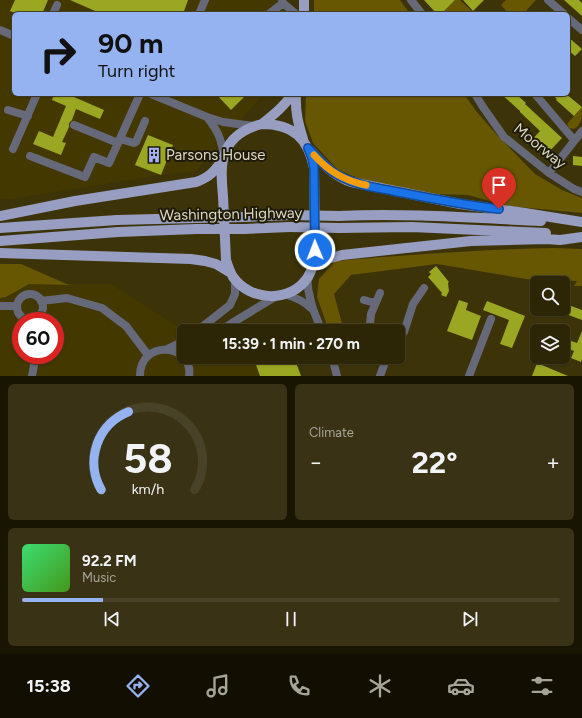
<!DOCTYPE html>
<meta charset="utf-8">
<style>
:root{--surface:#2d2606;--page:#393214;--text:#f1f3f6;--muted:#a7a59b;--line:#484328;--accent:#95b2f1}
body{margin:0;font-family:Figtree,sans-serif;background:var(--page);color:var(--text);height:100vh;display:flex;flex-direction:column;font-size:15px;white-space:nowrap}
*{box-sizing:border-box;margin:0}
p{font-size:13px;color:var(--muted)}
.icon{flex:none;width:22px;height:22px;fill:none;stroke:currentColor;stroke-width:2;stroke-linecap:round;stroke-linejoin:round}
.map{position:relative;height:376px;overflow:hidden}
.details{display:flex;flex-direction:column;gap:8px;padding:8px;background:#191503;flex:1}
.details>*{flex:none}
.top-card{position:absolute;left:12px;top:12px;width:558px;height:84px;border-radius:6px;box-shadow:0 1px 3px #0004,0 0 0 1px var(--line);background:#95b2f1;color:#111;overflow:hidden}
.fabs{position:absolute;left:530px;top:276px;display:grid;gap:8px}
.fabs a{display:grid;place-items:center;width:40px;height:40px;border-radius:6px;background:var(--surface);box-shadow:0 1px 3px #0004,0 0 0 1px var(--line);font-size:20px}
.speed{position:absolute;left:12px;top:312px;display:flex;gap:8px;font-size:20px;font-weight:700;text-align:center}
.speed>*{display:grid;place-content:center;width:52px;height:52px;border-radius:50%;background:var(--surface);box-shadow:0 1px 3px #0004,0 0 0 1px var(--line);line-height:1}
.speed .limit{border:6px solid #d22;background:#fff;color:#111}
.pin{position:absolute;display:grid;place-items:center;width:34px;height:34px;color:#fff;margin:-41px -17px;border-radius:50% 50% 50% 0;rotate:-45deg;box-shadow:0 0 4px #0007}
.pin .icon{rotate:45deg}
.me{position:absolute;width:44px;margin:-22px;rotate:359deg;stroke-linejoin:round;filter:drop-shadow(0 0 3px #0008)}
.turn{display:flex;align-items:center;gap:14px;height:84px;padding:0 20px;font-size:18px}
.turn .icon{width:52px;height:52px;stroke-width:2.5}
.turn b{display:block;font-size:28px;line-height:34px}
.big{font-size:30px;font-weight:700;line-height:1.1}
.details .tile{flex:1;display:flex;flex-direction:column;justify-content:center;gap:6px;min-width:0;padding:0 14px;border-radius:6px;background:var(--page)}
.details .dial{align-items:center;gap:0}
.dial svg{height:104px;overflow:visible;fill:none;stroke:var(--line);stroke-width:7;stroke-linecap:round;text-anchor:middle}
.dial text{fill:var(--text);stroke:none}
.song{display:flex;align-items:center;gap:12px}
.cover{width:48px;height:48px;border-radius:6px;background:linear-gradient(135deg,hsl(140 70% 55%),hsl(100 70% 35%))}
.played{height:4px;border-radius:2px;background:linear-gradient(90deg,var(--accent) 15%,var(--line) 15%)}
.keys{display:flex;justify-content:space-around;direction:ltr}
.heat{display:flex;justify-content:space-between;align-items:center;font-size:22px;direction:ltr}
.details .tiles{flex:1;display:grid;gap:8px;grid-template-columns:1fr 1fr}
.tile:last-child{grid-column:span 2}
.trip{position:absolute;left:177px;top:324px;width:228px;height:40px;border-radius:6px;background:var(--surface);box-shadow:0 1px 3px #0004,0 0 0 1px var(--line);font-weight:700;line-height:40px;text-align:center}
.tabs{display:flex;height:64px;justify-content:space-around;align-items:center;background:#120f02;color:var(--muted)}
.tabs .icon{width:28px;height:28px}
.tabs .selected{color:var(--accent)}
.tabs b{font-size:18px;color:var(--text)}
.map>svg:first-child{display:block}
.built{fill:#443801;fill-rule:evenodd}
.green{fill:#675602}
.building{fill:#9aa722}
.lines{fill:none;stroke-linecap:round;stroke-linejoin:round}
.minor{stroke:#66697a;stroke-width:8}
.major{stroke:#979ec1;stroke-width:10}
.major-bridge{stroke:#979ec1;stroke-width:10}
.route-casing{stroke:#114b97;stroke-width:10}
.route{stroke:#1a73e8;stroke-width:7}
.slow{stroke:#f59e0b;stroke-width:7}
.labels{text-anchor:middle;stroke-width:4;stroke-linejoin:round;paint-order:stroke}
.street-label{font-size:15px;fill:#ddd7c1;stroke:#1f1b0a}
.poi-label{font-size:15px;fill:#ddd7c1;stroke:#1f1b0a;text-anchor:start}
</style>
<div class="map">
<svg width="582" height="376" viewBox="0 0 582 376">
<rect width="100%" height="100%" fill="#3c3308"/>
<path class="built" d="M0 0H283L284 14H14V94H264L196 171 161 175 12 199H0Z
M29 284H111L177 326 198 331H184V357H291L300 376H0V298L6 297ZM21 321H55V355H21Z"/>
<path class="green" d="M314 0H400L410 14H314Z
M455 0H460L475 14H441Z
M506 0H536L523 14H509L501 5Z
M306 94H464L476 111 497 135 535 174 562 190 582 198V213L508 206 468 195 431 194 358 178 338 170 313 143 305 121Z
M582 107C582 116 582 125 574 129L569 128 567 124Z
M555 248 582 249V286H574L577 281 532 280 437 264 351 275 334 294 344 331H329L317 297 319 279 335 261C408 255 481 249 555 248Z
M0 264H21L69 285 29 284 6 297 0 298Z"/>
<path class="building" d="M15 0H48L42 14H18L10 11Z
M70 0H188L183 14H102Z
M424 0H455L441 14H437Z
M463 0H484L473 11Z
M564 0H579L582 3V16Z
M568 37 582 49 575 56 568 50Z
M54 94H67L104 110 100 119 76 109 72 120 69 123V127L62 142 66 143 61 155 33 144 39 131 53 137 66 106 52 100Z
M216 94H247L231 110Z
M501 94H516L526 103 525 104 562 138 547 154 532 140 540 131 520 112V111Z
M551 94H566L582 107 574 116 556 100 557 99Z
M148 135 173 145 161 175 135 165Z
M573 156 582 157V166L573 165Z
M436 266 449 282 448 283 449 291 446 297 441 295 442 293 428 277 431 274 429 272Z
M459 300 468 303 466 310 481 316 472 340 447 331Z
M487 301 525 316 512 348 500 344 509 320 483 310Z
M563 303 582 310V320L563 313Z
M582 331V359L581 362 571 358 574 351 563 347V338L577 343Z
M270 357H294L301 376H260L255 362Z
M537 363 568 376H532Z"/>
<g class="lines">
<path class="minor" d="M282 0 283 3 296 14
M411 0 422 14
M548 0 564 14
M53 14 57 5
M199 14 205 0
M269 14 283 3
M568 18 582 30
M0 30 14 36
M151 94 207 117 223 122 238 124 254 126
M475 94 483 107 504 137 549 173 574 189 582 192
M535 94 574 140
M8 110 28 116
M207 117C218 131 221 138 224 156
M74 125 118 143
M120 139 134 143 136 142 145 121
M13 149 37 94
M30 156 85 177 94 157 109 163 140 94
M549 173 582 131
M307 277C308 298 314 313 322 331
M17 307a13 13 0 1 1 26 0a13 13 0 1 1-26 0Z
M284 294C295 297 304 301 312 309
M364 300 375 303
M41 301 67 298 102 308 126 326 148 355
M0 306H17
M197 331 230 305 235 294V279
M220 331 232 323 275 297
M373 331 370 324 371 314 380 293
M398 338 404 332 413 304 424 288
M167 349 184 341
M332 357 337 376
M32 376 36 355
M140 376C140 338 194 344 189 376
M380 376 387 357
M469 376 491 319"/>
<path class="major" d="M304 0V14
M296 94C295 111 298 123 303 139
M262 124C293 124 308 138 314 168L315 250C315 260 313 268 308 277 291 303 251 302 233 277 230 272 228 266 226 260 225 238 224 217 223 196 222 184 220 167 224 156 229 138 245 128 262 124Z
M262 124C273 115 284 107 292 94
M311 151C321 162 332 174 346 180 351 182 356 183 361 184L460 204 525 213 582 222
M0 216 75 201 196 182C210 177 215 171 223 159
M339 216C406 213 474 218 541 221
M244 217 290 215
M0 228 117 220 196 218
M339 228 412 227 546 233
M245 229 290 227
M0 241 118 232 196 229
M0 253 191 259 205 261 216 264 231 273
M313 267 327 259 342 255 471 241 547 239 560 240 582 237"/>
<path class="major-bridge" d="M290 215 339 216
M196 218 244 217
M290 227 339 228
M196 229H245"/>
</g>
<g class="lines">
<defs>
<path id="route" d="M315 250 314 168 312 158 308 148C319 160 330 173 346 179 360 186 378 188 393 191 428 198 463 205 499 209"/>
</defs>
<use href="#route" class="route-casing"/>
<use href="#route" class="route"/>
<path class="slow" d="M314 155C328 171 345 181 366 185"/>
</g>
<defs>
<symbol id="building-bare" viewBox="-9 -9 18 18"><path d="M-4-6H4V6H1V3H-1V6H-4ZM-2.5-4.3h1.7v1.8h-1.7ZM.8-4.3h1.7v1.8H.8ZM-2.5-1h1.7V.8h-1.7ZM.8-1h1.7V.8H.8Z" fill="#a4b2fc" stroke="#1f1b0a" stroke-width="2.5" paint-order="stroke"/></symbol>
</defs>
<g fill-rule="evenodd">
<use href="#building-bare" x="143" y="144" width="22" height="22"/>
</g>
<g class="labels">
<g class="street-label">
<text transform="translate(540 146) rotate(39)" y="5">Moorway</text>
<text transform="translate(231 214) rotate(-1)" y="5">Washington Highway</text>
</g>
<g class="poi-label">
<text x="166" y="160">Parsons House</text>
</g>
</g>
</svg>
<div class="fabs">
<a><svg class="icon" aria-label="search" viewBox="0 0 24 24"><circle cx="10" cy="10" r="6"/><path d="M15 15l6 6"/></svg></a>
<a><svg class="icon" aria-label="layers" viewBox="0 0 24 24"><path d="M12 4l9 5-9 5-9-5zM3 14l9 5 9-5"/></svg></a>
</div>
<div class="speed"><div class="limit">60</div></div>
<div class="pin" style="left:499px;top:209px;background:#d93025"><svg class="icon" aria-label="arrive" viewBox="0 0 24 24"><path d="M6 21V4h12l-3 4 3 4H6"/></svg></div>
<svg class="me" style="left:315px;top:250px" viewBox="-20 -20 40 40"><circle r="17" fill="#1a73e8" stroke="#fff" stroke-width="3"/><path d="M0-11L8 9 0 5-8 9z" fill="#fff"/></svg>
<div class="trip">15:39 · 1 min · 270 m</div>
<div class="top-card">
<div class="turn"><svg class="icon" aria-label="right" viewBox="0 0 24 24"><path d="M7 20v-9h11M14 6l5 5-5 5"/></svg><div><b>90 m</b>Turn right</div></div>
</div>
</div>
<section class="details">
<div class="tiles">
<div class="tile dial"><svg viewBox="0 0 100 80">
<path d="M14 69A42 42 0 1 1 86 69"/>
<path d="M14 69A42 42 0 0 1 35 9" stroke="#95b2f1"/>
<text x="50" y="56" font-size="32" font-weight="700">58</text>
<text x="50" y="72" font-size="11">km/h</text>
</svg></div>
<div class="tile"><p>Climate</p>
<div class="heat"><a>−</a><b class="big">22°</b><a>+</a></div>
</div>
<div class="tile">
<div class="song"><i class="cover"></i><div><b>92.2 FM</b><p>Music</p></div></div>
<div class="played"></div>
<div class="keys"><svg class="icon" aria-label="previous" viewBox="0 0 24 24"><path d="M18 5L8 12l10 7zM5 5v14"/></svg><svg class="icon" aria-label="pause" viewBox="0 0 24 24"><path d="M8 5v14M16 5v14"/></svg><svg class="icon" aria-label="next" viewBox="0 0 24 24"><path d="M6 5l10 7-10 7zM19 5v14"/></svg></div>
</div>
</div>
</section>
<nav class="tabs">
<b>15:38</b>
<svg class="icon selected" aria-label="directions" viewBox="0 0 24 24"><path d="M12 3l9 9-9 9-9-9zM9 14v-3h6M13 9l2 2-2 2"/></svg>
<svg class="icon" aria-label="music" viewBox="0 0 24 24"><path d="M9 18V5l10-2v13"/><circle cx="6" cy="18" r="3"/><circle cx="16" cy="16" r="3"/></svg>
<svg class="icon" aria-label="phone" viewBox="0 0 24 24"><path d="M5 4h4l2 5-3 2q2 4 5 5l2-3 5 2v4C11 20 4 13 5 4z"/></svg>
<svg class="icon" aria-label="climate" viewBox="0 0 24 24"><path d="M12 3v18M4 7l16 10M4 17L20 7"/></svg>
<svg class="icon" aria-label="car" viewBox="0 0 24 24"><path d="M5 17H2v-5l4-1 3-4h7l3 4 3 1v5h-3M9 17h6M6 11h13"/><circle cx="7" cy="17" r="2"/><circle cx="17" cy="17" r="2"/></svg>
<svg class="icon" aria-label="filters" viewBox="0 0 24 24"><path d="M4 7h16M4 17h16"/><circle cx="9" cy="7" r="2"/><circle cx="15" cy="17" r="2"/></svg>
</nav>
